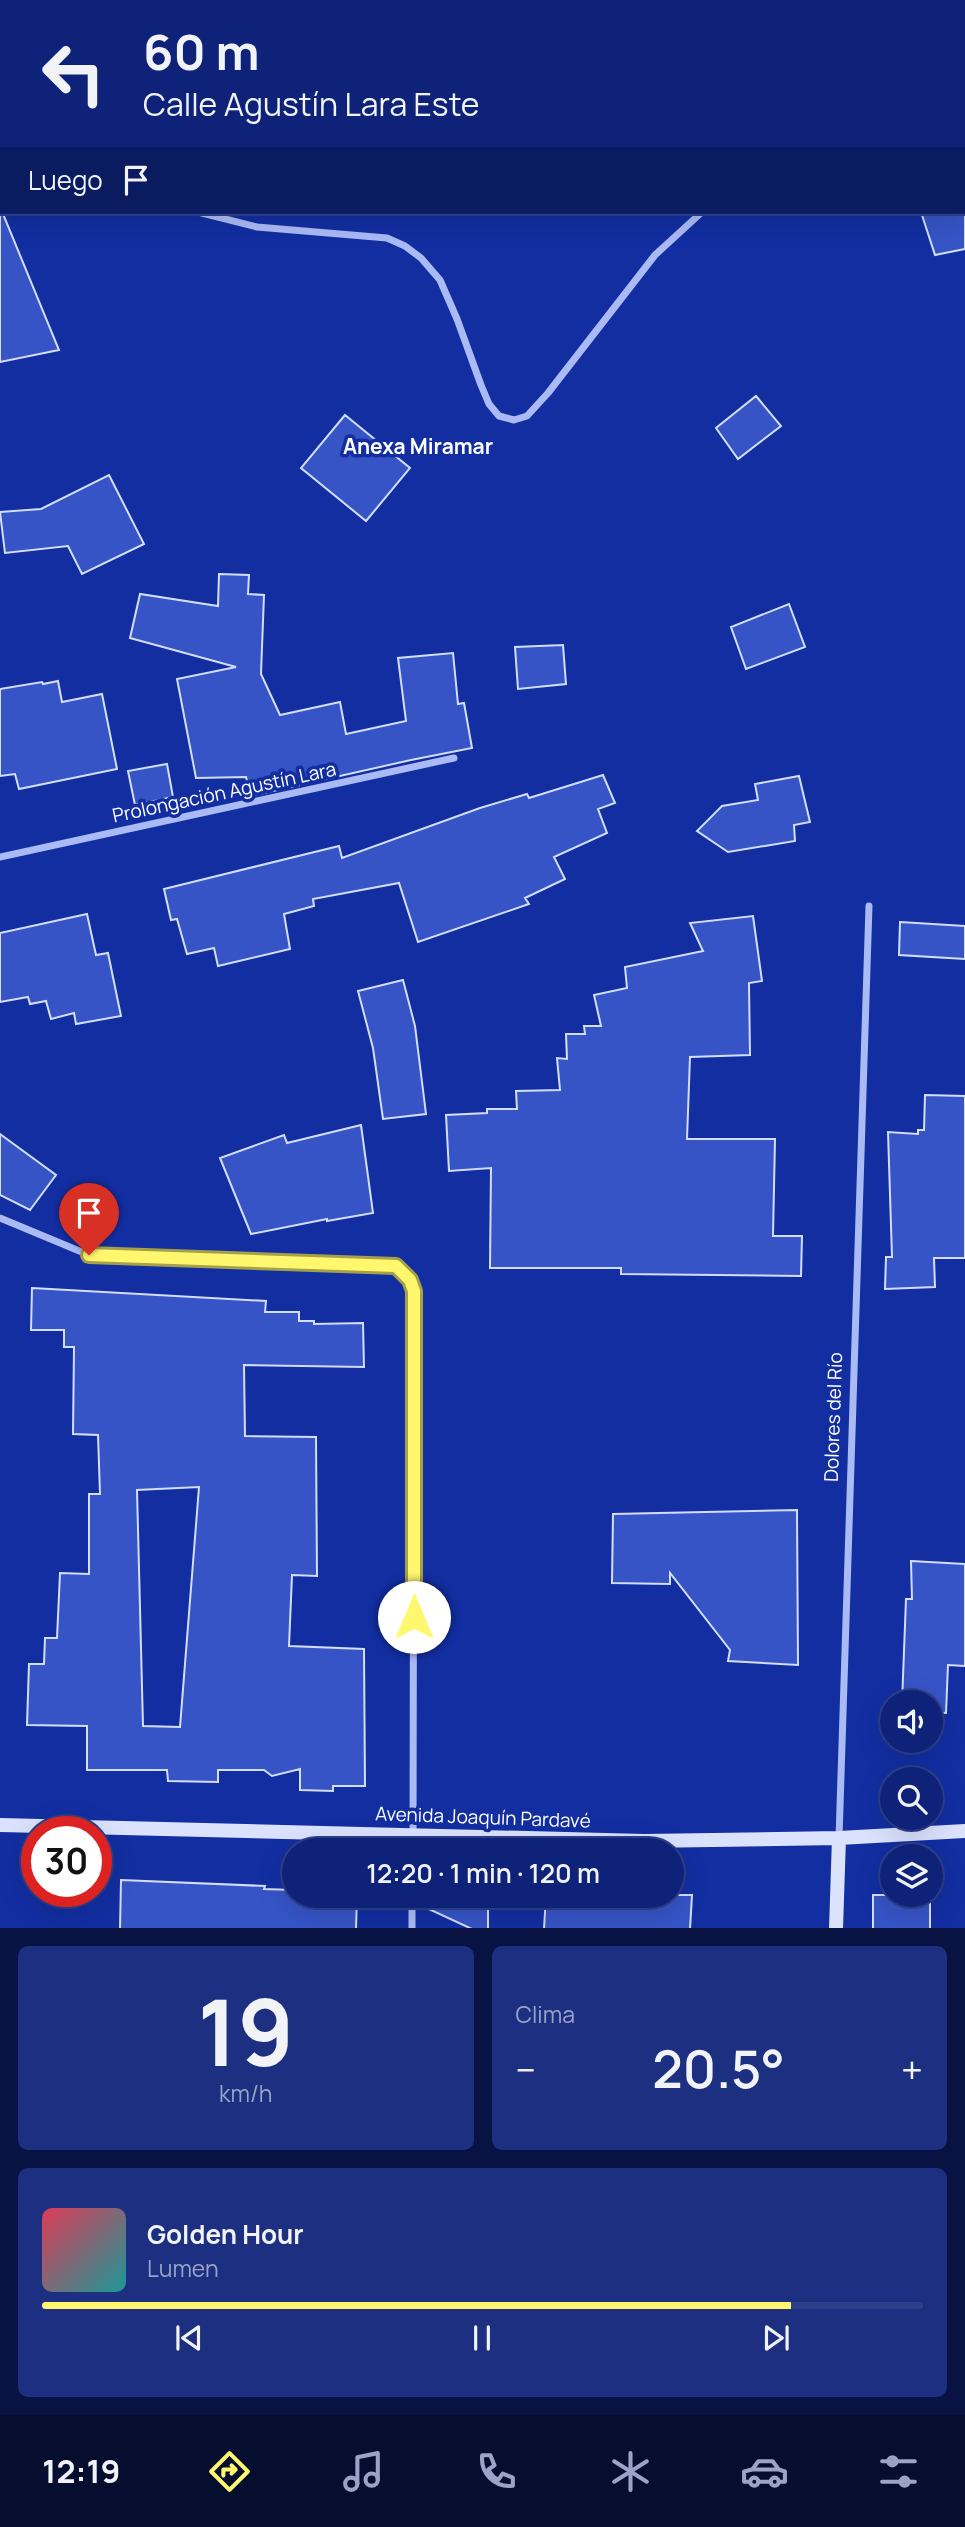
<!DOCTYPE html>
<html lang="es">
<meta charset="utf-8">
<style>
:root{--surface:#0e2279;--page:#1c2f80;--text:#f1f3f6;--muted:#9ba4c6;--line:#2e3f8a;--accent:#fff86e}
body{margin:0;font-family:Manrope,sans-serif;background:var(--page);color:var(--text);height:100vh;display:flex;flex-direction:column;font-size:26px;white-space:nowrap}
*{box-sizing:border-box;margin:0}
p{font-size:23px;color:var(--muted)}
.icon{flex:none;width:38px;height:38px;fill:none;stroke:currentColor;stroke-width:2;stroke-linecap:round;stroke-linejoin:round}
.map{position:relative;height:1928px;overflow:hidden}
.side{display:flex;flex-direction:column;gap:18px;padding:18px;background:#081343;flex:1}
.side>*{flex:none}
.top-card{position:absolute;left:0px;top:0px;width:966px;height:214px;box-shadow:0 7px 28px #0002,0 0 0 2px var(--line);background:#0e2279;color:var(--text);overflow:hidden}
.controls{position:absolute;left:880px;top:1690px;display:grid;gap:14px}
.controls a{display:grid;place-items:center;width:63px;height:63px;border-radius:50%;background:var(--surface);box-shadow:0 7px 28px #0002,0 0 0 2px var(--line);font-size:35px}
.speed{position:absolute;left:21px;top:1816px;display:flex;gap:14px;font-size:35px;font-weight:700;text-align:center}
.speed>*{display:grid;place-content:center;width:91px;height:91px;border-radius:50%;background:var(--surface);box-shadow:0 7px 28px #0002,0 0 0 2px var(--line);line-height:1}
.speed .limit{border:10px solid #d22;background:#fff;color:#111}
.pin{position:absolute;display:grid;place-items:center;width:60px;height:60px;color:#fff;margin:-72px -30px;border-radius:50% 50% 50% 0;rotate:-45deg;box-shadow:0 0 7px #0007}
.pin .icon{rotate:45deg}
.me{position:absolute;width:77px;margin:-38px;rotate:0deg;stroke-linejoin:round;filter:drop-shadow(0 0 5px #0008)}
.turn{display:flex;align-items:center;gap:24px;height:147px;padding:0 28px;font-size:32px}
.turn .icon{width:91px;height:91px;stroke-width:2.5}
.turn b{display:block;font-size:49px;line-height:60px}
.then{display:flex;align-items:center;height:66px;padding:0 28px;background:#0003;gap:14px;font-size:26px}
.big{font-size:52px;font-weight:600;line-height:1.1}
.side .widget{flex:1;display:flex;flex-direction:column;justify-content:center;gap:10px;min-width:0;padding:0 24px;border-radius:10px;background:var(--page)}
.side .dial{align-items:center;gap:0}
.dial b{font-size:91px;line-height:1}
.song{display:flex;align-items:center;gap:21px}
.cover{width:84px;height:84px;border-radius:10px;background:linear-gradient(135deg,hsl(350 70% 55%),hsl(180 70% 35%))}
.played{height:7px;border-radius:4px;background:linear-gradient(90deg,var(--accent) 85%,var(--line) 85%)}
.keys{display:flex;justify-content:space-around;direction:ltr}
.heat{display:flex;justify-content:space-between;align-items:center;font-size:38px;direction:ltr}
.side .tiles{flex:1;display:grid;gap:18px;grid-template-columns:1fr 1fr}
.widget:last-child{grid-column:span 2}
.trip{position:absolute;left:282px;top:1838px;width:402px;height:70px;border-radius:35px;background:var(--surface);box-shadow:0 7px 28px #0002,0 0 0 2px var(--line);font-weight:600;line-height:70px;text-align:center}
.dock{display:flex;height:112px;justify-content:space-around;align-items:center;background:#060e30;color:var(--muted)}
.dock .icon{width:49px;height:49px}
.dock .selected{color:var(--accent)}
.dock b{font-size:32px;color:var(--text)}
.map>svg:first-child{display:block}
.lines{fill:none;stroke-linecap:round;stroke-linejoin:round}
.stream{stroke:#9cb1f8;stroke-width:12}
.building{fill:#3654c6;stroke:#d3ddfe;stroke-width:2;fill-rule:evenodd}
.street{stroke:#aabaf5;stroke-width:7}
.secondary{stroke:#dbe2fd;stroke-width:14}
.route-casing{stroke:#a6a148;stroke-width:18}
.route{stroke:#fff86e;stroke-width:12}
.labels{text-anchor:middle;stroke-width:7;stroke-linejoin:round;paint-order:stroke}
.street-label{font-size:19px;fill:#fff;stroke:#122ea1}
.neighbourhood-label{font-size:21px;font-weight:bold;fill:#fff;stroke:#122ea1}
</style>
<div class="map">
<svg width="965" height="1929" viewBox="0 0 965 1929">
<rect width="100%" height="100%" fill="#122ea1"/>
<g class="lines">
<path class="stream" d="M51 2 55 0
M0 27 2 26"/>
</g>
<path class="building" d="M1 209 59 350 0 362V209Z
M921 212H965V249L935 255Z
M756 396 781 426 738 459 716 428Z
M345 415 410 468 366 521 301 468Z
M109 475 144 544 82 574 68 546 5 553 0 512 41 509Z
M219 574 249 575 248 594 264 595 261 674 280 715 340 702 346 734 406 721 398 658 453 653 458 704 464 703 472 748 411 760 251 796 246 777 196 778 177 679 236 667 130 638 140 594 218 606Z
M789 604 805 647 746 669 731 627Z
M563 645 566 684 518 689 515 647Z
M58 681 62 702 102 694 117 769 19 789 15 774 0 776V689L42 682 43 684Z
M167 764 173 797 135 805 128 771Z
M603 775 615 803 598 809 607 833 554 857 565 879 525 898 529 904 418 942 399 883 313 899 314 906 284 914 290 949 218 966 214 948 187 954 177 919 171 920 164 889 339 846 342 858 480 808 527 794 529 798Z
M799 776 810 822 794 825 795 841 728 852 697 831 722 806 758 800 755 784Z
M87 914 96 955 108 953 121 1016 76 1024 74 1013 51 1019 46 1001 30 1004 28 997 0 1002V933Z
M753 916 762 981 749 983 750 1055 690 1057 687 1139H775L773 1236H802L801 1276 621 1274V1268H490L491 1168 449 1171 446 1115 487 1113V1109H517L516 1091 560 1090 557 1058 567 1059 566 1034H585L584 1026H601L594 995 627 988 625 967 703 951 690 923Z
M900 922 965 926V959L899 955Z
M403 980 415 1026 426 1114 383 1119 373 1048 358 991Z
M925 1095 965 1096V1258H934L935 1287 885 1289 886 1257H892L888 1132 918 1134V1130H924Z
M361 1125 373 1213 327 1221V1219L251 1234 220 1158 284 1135 287 1143Z
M0 1134 56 1175 30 1210 0 1195Z
M32 1288 266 1301 265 1312H299V1321H314V1324L363 1323 364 1367 244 1365 245 1436 316 1437 317 1576 292 1575 289 1646 364 1649 365 1786H333V1791L300 1790V1769L272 1776 264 1770H218V1782L168 1781 167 1770H87V1726L27 1725 29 1664H44L45 1638H57L60 1573 89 1574V1494H100L98 1435 73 1434 74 1347H64V1330H31ZM199 1487 180 1727 143 1726 137 1490Z
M797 1510 798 1665 728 1661 730 1650 670 1573V1584L612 1583 613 1514Z
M911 1561 965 1564V1666L948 1665 946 1713 931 1712V1703H902L906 1599H912Z
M121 1880 265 1886 264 1889 294 1890V1895H357L356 1929H120Z
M418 1895H488V1929H472L418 1904Z
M546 1895H692L690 1929H544Z
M873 1895H930V1929H873Z"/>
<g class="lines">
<path class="street" d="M882 2 883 0
M0 140H2
M198 212 257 227 387 238 405 246 421 258 440 280 457 319 481 385 489 404 499 416 514 420 527 416 548 393 655 255 702 212
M0 857 454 758
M0 1218 89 1255 396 1266 410 1280 414 1291 413 1850
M839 1838 869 906
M412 1929V1895"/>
<path class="secondary" d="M0 1825 644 1841 839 1838 965 1831
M836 1929 839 1838"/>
</g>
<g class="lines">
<defs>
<path id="route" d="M89 1255 396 1266 410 1280 414 1291V1617"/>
</defs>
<use href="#route" class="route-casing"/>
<use href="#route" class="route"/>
</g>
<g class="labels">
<g class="street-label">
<text transform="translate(224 792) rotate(-12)" y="7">Prolongación Agustín Lara</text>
<text transform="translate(833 1417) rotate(-88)" y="7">Dolores del Río</text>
<text transform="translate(483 1817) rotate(2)" y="7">Avenida Joaquín Pardavé</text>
</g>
<g class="neighbourhood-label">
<text x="418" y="454">Anexa Miramar</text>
</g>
</g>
</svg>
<div class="controls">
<a><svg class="icon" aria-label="sound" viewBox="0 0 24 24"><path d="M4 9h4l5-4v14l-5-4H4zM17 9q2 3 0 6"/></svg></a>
<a><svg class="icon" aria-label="search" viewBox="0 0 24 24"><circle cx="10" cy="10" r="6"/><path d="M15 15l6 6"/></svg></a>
<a><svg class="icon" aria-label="layers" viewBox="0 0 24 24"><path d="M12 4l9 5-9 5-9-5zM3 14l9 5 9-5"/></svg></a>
</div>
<div class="speed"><div class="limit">30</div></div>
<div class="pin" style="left:89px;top:1255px;background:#d93025"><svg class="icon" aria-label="arrive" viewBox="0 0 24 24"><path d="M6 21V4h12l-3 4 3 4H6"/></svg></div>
<svg class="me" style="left:414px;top:1617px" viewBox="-20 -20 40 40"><circle r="19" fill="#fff"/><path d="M0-13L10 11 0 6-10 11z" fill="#fff86e"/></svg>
<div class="trip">12:20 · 1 min · 120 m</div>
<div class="top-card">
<div class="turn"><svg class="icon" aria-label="left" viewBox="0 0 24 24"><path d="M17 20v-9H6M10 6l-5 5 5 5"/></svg><div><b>60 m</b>Calle Agustín Lara Este</div></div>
<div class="then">Luego<svg class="icon" aria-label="arrive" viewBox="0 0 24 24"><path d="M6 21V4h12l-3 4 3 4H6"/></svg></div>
</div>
</div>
<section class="side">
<div class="tiles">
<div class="widget dial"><b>19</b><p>km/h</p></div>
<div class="widget"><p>Clima</p>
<div class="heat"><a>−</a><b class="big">20.5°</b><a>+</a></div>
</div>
<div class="widget">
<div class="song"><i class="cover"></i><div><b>Golden Hour</b><p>Lumen</p></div></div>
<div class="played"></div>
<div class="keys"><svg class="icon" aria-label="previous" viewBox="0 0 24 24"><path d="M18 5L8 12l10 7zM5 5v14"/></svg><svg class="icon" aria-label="pause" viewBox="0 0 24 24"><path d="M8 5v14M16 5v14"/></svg><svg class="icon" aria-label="next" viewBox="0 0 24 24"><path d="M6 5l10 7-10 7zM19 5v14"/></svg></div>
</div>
</div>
</section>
<nav class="dock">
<b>12:19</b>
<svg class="icon selected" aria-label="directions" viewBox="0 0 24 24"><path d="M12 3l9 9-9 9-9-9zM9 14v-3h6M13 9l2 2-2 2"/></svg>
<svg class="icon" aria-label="music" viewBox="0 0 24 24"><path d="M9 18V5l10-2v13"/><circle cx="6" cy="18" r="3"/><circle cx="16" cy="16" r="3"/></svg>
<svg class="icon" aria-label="phone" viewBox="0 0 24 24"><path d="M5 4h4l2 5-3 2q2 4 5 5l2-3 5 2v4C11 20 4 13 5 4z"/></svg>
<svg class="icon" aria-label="climate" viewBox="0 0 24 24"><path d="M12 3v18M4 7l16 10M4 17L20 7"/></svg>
<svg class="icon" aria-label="car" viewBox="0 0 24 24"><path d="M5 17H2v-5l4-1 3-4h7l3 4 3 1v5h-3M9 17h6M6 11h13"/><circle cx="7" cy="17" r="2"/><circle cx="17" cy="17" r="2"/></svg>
<svg class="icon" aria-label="filters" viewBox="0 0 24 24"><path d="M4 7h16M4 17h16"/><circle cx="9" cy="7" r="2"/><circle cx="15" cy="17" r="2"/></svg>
</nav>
